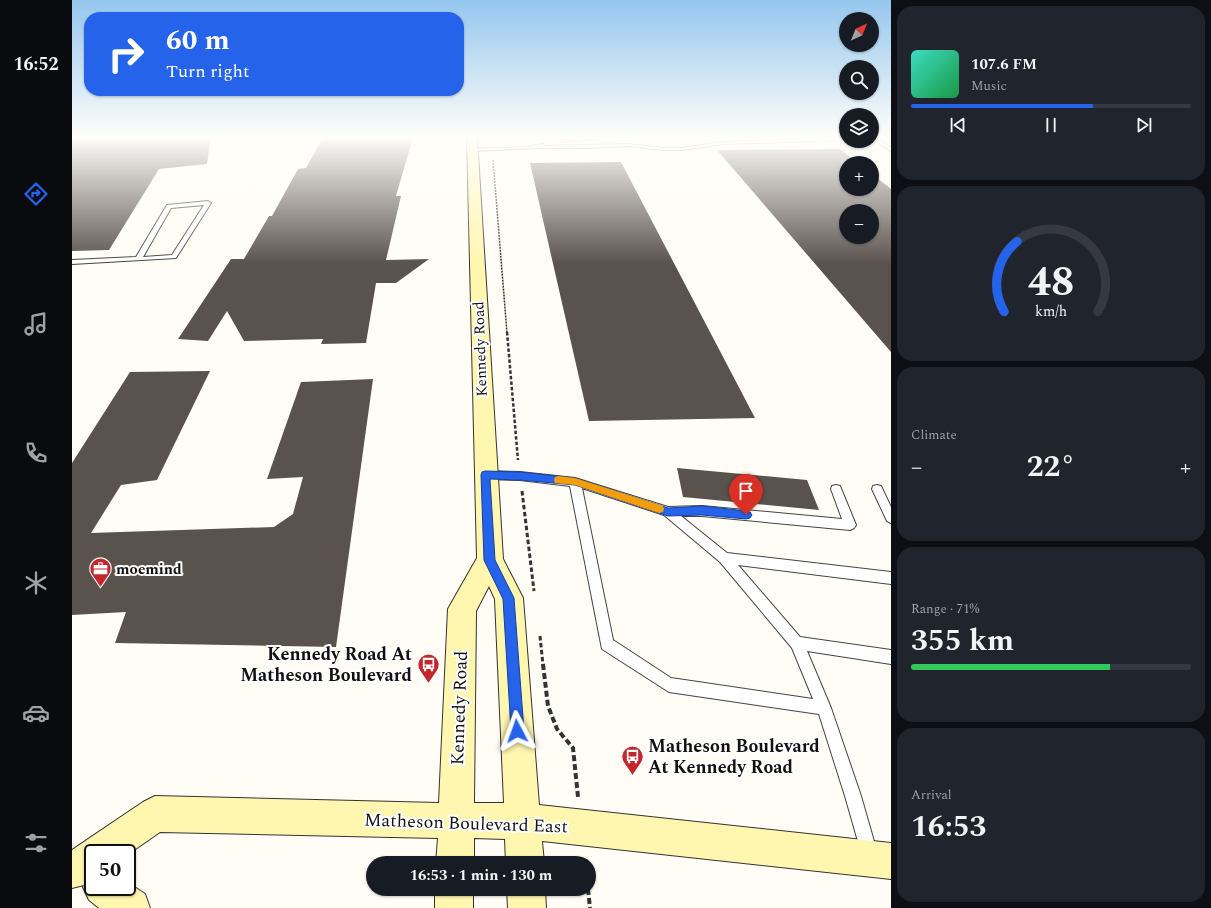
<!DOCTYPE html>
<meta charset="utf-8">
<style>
:root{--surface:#171b24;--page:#20242c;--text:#f1f3f6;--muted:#9ea1a6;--line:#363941;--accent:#2563eb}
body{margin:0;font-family:Spectral,serif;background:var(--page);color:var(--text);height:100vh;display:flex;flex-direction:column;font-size:15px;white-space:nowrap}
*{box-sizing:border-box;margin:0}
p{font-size:13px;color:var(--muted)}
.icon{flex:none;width:22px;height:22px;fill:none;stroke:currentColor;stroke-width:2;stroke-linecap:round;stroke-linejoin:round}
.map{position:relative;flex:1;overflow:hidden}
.panel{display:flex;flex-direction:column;gap:6px;padding:6px;background:#0d0f14;width:320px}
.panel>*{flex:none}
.banner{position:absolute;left:12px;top:12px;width:380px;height:84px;border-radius:16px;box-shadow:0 1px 3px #0004;background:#2563eb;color:#fff;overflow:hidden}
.needle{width:26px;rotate:43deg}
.buttons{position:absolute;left:767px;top:12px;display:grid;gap:8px}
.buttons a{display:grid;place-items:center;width:40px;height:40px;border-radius:50%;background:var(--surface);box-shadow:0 1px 3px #0004;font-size:20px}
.speed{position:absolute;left:12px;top:844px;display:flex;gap:8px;font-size:20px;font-weight:700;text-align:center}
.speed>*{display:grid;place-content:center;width:52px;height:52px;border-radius:50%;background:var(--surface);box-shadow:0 1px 3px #0004;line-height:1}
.speed .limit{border:2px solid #111;border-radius:6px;background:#fff;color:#111}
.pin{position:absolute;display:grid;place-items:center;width:34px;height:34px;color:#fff;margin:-41px -17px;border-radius:50% 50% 50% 0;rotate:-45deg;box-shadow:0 0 4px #0007}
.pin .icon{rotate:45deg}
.me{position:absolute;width:44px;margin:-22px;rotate:356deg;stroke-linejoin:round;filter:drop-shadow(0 0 3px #0008)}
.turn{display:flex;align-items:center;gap:14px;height:84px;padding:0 16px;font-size:18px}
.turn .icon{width:52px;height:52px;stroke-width:2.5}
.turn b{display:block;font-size:28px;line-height:34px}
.big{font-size:30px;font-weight:700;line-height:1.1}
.panel .card{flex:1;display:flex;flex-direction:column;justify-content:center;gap:6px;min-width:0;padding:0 14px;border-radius:16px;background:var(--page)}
.panel .dial{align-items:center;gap:0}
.dial svg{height:104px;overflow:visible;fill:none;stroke:var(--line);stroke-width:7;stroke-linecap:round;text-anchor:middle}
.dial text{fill:var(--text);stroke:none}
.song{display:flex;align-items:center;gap:12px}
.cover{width:48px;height:48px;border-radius:6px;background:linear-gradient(135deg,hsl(170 70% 55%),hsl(140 70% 35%))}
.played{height:4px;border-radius:2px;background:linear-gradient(90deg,var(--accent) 65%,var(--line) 65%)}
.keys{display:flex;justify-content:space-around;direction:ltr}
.heat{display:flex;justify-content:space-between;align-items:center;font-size:22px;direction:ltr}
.charge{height:6px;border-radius:3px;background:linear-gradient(90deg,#34c759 71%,var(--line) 0)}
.trip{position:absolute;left:294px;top:856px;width:230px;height:40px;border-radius:20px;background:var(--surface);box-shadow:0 1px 3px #0004;font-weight:700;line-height:40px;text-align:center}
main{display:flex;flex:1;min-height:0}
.dock{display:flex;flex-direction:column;width:72px;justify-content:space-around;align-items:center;background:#090b0e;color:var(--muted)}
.dock .icon{width:28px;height:28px}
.dock .selected{color:var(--accent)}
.dock b{font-size:18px;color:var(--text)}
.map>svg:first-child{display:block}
.building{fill:#5a524d;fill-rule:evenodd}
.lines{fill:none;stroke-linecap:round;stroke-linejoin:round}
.lane-casing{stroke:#444;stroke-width:2}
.secondary-casing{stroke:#333;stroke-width:2}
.path-far3{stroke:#333;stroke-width:1.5;stroke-dasharray:2 1;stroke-linecap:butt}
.path-far2{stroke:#333;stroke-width:2.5;stroke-dasharray:3.5 2;stroke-linecap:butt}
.path-far1{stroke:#333;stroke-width:3;stroke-dasharray:4.5 2.5;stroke-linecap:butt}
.path{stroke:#333;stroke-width:4;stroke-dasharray:6 3;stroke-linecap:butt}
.lane{fill:#fff;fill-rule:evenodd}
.secondary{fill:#fff6b0;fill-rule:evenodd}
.route{fill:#2563eb;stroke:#184099}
.slow{fill:#f59e0b}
.labels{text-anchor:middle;stroke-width:4;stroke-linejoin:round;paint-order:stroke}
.street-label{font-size:15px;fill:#111;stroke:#fff}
.poi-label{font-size:15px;font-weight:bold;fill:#111;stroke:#fff;text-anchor:start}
.near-poi-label{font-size:18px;font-weight:bold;fill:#111;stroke:#fff;text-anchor:end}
.near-street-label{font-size:18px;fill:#111;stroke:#fff}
</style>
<main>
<nav class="dock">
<b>16:52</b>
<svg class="icon selected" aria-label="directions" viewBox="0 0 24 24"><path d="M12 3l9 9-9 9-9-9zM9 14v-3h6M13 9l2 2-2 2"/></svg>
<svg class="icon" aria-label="music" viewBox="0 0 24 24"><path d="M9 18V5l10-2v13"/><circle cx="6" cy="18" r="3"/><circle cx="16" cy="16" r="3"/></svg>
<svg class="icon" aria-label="phone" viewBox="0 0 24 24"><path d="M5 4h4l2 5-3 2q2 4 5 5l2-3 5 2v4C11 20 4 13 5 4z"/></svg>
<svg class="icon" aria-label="climate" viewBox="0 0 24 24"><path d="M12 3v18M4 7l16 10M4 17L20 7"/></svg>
<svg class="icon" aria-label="car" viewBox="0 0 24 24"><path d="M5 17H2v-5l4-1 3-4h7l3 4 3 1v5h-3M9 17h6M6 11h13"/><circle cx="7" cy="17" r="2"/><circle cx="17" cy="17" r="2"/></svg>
<svg class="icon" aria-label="filters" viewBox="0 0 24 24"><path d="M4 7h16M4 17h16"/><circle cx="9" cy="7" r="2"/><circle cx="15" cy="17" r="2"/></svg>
</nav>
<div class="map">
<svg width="819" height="908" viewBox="0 0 819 908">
<rect width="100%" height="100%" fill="#fffdf5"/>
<path class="building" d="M0 137H139L135 164 87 169 37 250 0 251Z
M251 137H341L324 196H329L314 260 357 259 324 283H304L294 343 249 344 251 339 172 341 155 311 136 341 106 339 159 259H172L197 216H200L226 169 234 168Z
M768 149 786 163H774V189H800V174L819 189V352L645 150ZM774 211H800V237H774Z
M549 162 683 418 517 421 458 163Z
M138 371 85 480 49 485 19 533 202 527 221 514 231 477 195 479 229 382 301 379 264 647 43 643 54 612 0 615V463L58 372Z
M605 468 735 480 747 510 611 497Z"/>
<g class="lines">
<defs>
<path id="lane" d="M525 137H548L490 142 488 141Z
M800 137H804L819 148V151L800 139Z
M774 138V140L651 144 610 150H592L555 146 513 148H463L400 151 398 150 400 149 455 147 471 144 473 146 555 144 592 148H610L651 142Z
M136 201 139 203 104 258 0 264V260L64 257 95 205ZM132 205 100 255 71 257 99 208Z
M413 471 448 472 503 478 596 507 630 506 770 519 759 489 760 486 764 485 768 486 784 525 782 528 778 530 630 516H609L655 553 819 572V584L666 565 728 637 819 650V664L735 651 759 708 789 796 805 852 803 858 797 860 791 858 789 852 773 796 747 714 597 692 530 649 498 486 448 480 413 479 409 478 408 475 409 472ZM510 488 592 515 648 562 720 648 741 699 599 678 541 640Z
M805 485 809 486 819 507V523L815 521 800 489 801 486Z"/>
<path id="secondary" d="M395 137H405L431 559 451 598 467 805 819 843V879L470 841 472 863H434L433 839 402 838V863H364L366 838 88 832 55 855V853H21V887H55V882L73 894 78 908H27L17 900 11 887 12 885 0 888V850L71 802 83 796 367 803 376 609 405 558ZM417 586 423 599 432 803H402L404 611Z
M363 889H401V908H363Z
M435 889H473L474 908H436Z"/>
</defs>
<use href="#lane" class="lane-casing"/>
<use href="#secondary" class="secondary-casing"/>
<path class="path-far3" d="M421 160 435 333"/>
<path class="path-far2" d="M435 332 446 460"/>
<path class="path-far1" d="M450 491 462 591
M468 636 471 665"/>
<path class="path" d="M471 664 476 706 485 729 501 748 506 797
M516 889 518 908"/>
<use href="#lane" class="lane"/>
<use href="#secondary" class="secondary"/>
</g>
<linearGradient id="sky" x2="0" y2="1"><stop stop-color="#95c6ee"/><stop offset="0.52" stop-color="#fffefa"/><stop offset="1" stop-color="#fffefa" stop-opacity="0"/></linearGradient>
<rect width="819" height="264" fill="url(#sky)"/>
<path class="route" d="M413 471 448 472 503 478 596 508 630 506 674 511 678 512 680 515 678 518 674 519 630 515 596 516 503 485 448 480 418 479 423 560 442 598 452 731 450 735 445 737 441 735 439 731 431 599 412 560 409 475 410 472Z"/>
<path class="slow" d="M486 476 503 478 591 506 592 509 591 512 587 513 503 485 483 483 482 480 483 477Z"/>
<defs>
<symbol id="office-pin" viewBox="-11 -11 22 30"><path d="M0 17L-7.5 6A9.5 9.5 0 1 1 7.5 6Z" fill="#c4262e" stroke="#fff"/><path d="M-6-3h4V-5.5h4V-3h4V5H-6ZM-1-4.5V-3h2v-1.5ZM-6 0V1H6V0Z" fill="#fff"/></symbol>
<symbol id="bus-pin" viewBox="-11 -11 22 30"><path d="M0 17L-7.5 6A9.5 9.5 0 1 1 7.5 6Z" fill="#c4262e" stroke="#fff"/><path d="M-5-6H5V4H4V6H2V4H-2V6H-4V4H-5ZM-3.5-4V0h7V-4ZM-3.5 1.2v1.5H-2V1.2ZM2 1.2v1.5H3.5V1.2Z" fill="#fff"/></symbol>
</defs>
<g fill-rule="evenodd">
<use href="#office-pin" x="16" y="556" width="25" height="34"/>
<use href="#bus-pin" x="344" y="652" width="25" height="34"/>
<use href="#bus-pin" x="548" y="744" width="25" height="34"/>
</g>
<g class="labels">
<g class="street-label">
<text transform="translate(408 349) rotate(-92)" y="5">Kennedy Road</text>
</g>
<g class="poi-label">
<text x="44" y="574">moemind</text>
</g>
<g class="near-poi-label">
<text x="340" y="660">Kennedy Road At<tspan x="340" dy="21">Matheson Boulevard</tspan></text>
<text x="576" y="752" text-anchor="start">Matheson Boulevard<tspan x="576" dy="21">At Kennedy Road</tspan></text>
</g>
<g class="near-street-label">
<text transform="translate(387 708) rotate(-88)" y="6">Kennedy Road</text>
<text transform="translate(394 823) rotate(2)" y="6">Matheson Boulevard East</text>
</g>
</g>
</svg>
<div class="buttons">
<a><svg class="needle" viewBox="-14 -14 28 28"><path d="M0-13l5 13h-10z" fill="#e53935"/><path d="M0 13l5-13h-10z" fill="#9ea1a6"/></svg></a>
<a><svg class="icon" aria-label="search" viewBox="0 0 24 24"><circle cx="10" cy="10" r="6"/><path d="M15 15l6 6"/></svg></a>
<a><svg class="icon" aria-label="layers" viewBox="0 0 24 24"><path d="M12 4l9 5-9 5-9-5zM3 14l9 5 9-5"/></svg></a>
<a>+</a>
<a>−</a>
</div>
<div class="speed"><div class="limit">50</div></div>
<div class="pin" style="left:674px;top:515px;background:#d93025"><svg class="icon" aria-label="arrive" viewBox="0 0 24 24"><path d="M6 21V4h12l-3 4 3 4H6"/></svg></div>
<svg class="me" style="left:445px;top:731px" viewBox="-20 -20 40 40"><path d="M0-17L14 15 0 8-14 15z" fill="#2563eb" stroke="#fff" stroke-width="4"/></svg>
<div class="trip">16:53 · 1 min · 130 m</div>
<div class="banner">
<div class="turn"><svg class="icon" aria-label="right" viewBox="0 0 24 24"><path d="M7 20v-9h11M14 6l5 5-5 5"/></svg><div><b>60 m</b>Turn right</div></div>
</div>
</div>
<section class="panel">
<div class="card">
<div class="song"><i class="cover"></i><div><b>107.6 FM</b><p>Music</p></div></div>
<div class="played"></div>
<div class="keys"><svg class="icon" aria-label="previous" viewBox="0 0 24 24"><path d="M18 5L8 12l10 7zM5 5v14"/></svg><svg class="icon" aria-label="pause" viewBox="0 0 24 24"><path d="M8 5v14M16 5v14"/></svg><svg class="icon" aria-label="next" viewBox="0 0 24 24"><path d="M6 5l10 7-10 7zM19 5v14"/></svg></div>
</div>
<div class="card dial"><svg viewBox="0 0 100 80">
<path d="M14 69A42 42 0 1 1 86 69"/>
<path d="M14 69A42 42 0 0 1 24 15" stroke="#2563eb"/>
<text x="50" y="56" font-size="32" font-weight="700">48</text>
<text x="50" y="72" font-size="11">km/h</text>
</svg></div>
<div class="card"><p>Climate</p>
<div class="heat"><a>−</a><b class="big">22°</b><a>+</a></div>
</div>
<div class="card"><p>Range · 71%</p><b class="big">355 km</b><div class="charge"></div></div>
<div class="card"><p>Arrival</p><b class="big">16:53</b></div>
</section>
</main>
